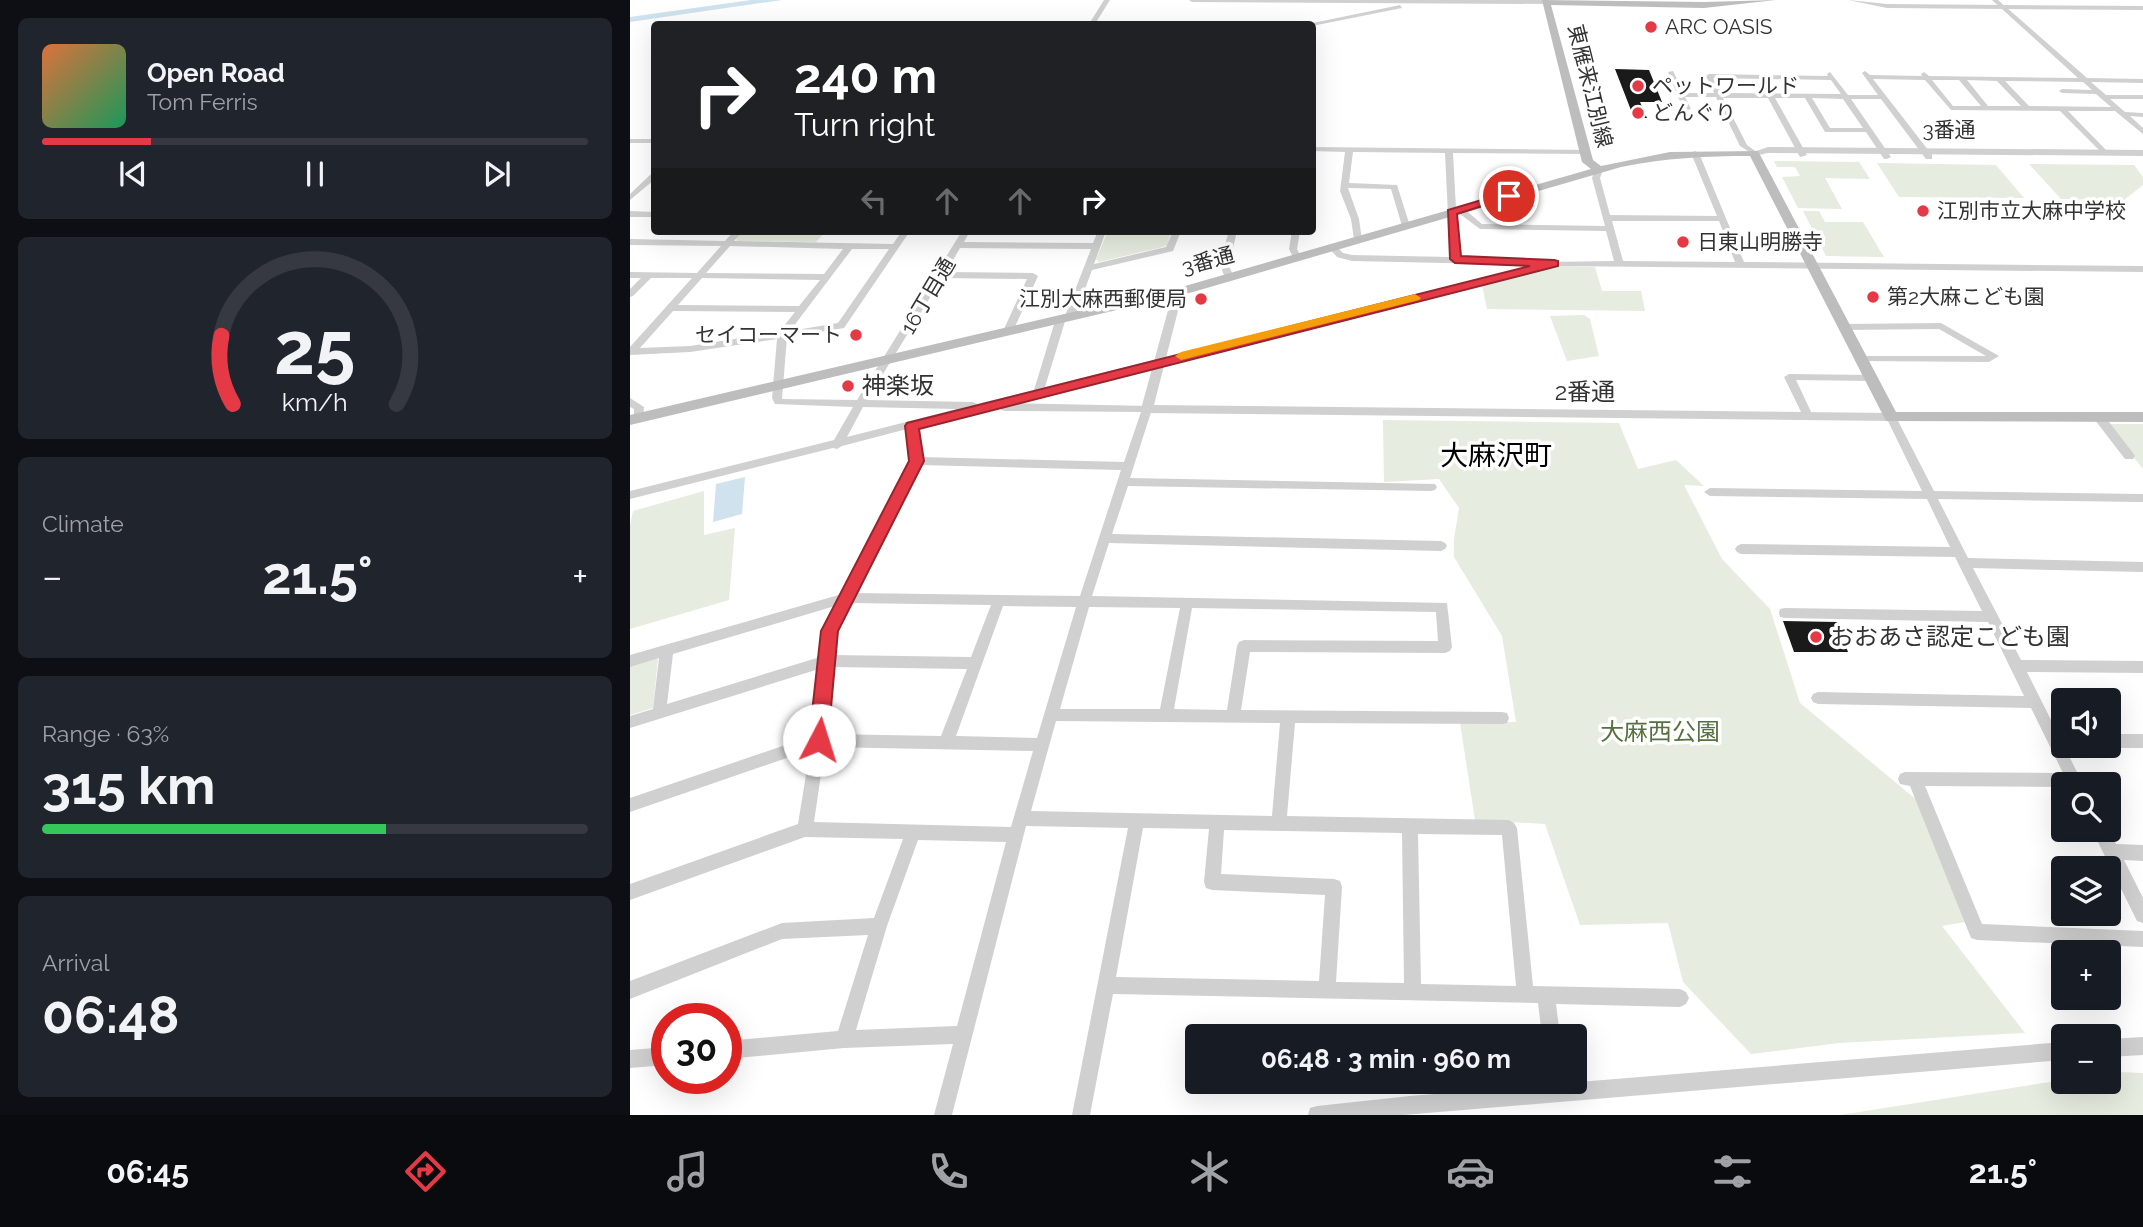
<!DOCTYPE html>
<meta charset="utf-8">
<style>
:root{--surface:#171b24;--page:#20242c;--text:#f1f3f6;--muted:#9ea1a6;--line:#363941;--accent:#e63946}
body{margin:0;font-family:Raleway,"Noto Sans JP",sans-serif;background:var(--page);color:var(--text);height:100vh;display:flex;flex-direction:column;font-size:26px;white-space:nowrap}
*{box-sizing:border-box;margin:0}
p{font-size:23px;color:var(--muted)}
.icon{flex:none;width:38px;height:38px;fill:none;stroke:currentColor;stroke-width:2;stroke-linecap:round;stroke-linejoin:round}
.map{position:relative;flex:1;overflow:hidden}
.details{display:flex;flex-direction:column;gap:18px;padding:18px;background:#0d0f14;width:630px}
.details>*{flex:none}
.top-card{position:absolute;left:21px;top:21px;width:665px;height:214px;border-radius:7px;box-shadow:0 7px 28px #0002;background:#202124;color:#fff;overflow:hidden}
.controls{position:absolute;left:1421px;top:688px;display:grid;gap:14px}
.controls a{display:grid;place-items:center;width:70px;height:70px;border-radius:7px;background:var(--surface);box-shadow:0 7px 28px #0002;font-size:35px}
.speed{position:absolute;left:21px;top:1003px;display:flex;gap:14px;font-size:35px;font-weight:700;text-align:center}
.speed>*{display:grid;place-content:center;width:91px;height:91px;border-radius:50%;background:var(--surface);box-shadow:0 7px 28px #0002;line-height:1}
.speed .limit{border:10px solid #d22;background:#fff;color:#111}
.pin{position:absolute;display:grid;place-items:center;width:60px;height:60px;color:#fff;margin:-30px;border:4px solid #fff;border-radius:50%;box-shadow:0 2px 7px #0007}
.me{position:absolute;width:77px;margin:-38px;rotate:5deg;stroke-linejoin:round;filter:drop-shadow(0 0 5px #0008)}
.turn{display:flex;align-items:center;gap:24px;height:147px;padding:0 28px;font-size:32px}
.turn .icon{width:91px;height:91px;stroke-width:2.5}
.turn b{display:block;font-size:49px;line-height:60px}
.lanes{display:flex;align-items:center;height:66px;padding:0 28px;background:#0003;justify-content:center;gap:35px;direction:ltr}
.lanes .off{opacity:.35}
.big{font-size:52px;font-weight:700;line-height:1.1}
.details .tile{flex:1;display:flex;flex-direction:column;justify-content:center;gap:10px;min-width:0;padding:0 24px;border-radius:10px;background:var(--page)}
.details .dial{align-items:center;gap:0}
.dial svg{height:182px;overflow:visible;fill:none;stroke:var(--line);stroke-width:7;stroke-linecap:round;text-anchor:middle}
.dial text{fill:var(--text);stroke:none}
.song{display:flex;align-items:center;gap:21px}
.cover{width:84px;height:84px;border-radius:10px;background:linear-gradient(135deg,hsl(20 70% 55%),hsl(150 70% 35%))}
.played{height:7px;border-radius:4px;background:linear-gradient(90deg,var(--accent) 20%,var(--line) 20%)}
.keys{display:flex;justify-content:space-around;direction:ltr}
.heat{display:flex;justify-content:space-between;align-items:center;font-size:38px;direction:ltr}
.charge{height:10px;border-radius:5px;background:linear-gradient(90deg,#34c759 63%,var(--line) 0)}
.trip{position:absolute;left:555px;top:1024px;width:402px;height:70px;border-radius:7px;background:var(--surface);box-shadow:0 7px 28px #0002;font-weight:700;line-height:70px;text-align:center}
.tab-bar{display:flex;height:112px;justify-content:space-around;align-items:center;background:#090b0e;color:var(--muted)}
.tab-bar .icon{width:49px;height:49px}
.tab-bar .active{color:var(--accent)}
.tab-bar b{font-size:32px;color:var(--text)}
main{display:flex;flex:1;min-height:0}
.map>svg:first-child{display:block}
.green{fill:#e6ecdf}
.water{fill:#cfe2ee}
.building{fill:#1a1a1a}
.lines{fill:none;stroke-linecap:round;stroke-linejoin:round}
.minor{fill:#d0d0d0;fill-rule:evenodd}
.tertiary{fill:#d0d0d0;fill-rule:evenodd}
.secondary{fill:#bdbdbd;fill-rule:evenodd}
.route{fill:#e63946;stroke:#96252e;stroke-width:2}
.slow{fill:#f59e0b}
.poi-dot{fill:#e63946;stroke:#fff;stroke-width:2.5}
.labels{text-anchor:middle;stroke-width:7;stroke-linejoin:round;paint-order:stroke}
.far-poi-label{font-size:21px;fill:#333;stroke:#fff;text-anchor:start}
.far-street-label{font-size:21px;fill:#333;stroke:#fff}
.poi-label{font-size:24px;fill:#333;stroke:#fff;text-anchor:start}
.street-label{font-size:24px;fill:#333;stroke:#fff}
.park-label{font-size:24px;fill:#56703f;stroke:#fff}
.quarter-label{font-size:28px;fill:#000;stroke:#fff}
</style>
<main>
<section class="details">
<div class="tile">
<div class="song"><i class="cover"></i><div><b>Open Road</b><p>Tom Ferris</p></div></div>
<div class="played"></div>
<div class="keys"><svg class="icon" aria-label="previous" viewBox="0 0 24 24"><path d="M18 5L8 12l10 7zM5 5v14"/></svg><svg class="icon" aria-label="pause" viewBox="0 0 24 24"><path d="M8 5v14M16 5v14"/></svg><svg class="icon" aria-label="next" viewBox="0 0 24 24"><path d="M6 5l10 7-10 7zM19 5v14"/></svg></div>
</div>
<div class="tile dial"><svg viewBox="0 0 100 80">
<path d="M14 69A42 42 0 1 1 86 69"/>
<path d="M14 69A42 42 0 0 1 9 39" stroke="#e63946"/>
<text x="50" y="56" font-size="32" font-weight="700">25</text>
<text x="50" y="72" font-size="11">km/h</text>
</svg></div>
<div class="tile"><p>Climate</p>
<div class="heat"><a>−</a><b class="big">21.5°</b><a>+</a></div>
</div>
<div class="tile"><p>Range · 63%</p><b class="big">315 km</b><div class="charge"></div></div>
<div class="tile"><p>Arrival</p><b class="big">06:48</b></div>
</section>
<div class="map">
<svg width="1513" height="1115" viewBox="0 0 1513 1115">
<rect width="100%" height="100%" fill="#fff"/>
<path class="green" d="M1144 161 1229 162 1240 179 1195 178 1212 209 1168 208 1152 177 1170 176 1165 167H1147Z
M1247 163 1366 165 1394 198 1269 197Z
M1399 164 1504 165 1513 177V185L1494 200 1431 199Z
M1173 211H1189L1195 222H1233L1254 257 1196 256Z
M113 231H196L186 242 107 241 106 238Z
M478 231H541L537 245 533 247 469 262 466 259Z
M923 266 965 267 972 291H1011L1015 311 857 309 852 285Z
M954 315 960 319 969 356 937 361 920 316Z
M753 420 989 423 1008 469 1046 460 1074 486 1054 485 1092 559 1140 609 1170 703 1288 801 1335 922 1312 926 1395 1033 1209 1043 1121 1054 1053 982 1038 923 950 925 915 824 845 820 830 723 886 722 872 636 824 557V539L829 508 809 479 754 482Z
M1478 424H1513V469Z
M74 491V535L105 528 99 600 0 629V526L3 511Z
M28 658 23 708 0 715V666Z
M1487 1072 1513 1073V1115H1210L1433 1080 1479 1082V1073Z"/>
<path class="water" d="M121 0H152L0 22V17Z
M115 477 112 514 83 522 86 484Z"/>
<path class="building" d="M985 69 1019 70 1032 102H1010L1017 118H1004Z
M1153 621 1207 622 1218 652H1164Z"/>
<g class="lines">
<path class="minor" d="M474 0H480L465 24H459Z
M559 0H917L920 2 917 4 562 2Z
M1362 0H1368L1457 78 1513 79V83L1461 82 1476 95H1513V99H1480L1495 112 1513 113V117L1500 116 1513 128V134L1485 111H1438L1476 150 1477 152 1473 154 1430 111 1321 110 1295 80 1243 79 1302 155V159H1296L1251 99H1221L1261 157 1257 159H1254L1236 132H1195L1175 98H1145L1177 155 1170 157 1138 98H1093L1117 145 1128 153 1124 155 1110 146 1086 97H1055L1061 109 1054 111 1038 72 1043 71 1054 93H1084L1076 76 1079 74 1198 76 1197 74 1200 72 1218 95H1248L1232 73 1235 71 1240 75 1292 76 1291 74 1294 72 1299 76 1448 78ZM1083 78 1201 80 1211 94 1091 93ZM1302 80H1329L1351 106H1323ZM1337 80 1367 81 1391 106H1358ZM1375 81 1453 82 1462 90 1432 89 1429 91 1432 93 1466 94 1481 107 1399 106ZM1182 98 1213 99 1233 128H1200Z
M770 5 772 8 682 26 678 24Z
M0 139H24V143H0Z
M682 147 958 150 959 152 955 154 823 153 826 209 833 208 852 224 975 226 962 178 965 169 969 167 973 169 970 178 980 215 1087 216 1061 153 1065 151 1069 153 1114 262 1513 266V272L924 266 379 403 521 406 522 409 500 478 805 484 807 487 805 490 801 491 498 486 482 534 811 541 815 543 817 546 815 549 811 551 479 543 462 596 817 603 822 647 820 651 815 653 620 652 611 710 872 712 877 713 879 718 877 723 872 724 665 723 657 816 879 820 884 823 887 828 903 986 1050 989 1056 992 1059 998 1056 1004 1050 1007 926 1004 930 1036H912L908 1003 483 994 460 1115H442L498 828 396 826 322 1115H304L323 1044 214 1048 96 1059V1041L208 1031 238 935 152 939 0 999V981L152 923 244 918 273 839 175 837 0 900V884L168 824 180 750 0 812V798L182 736 189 669 0 728V716L23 709 29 658 0 667V655L212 594 281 461 277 429 212 446 207 449 203 448 0 499V491L204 440 223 407 145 404 142 398 147 339 60 352 0 355V347L62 278H21L3 296 0 297V289L11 278H0V272L67 273 91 246 0 245V239L95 241 104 231H113L104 241 263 244 272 231H280L214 328 157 337 152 399 227 400 332 231H340L334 242 463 243 468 231H476L464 264 536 247 543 231H551L543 251 462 270 445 316 440 319 435 316 461 249 330 248 316 272 403 273 408 276 383 331 378 334 373 331 397 279 312 278 237 400 343 402 347 404 404 390 426 318 431 315 436 318 415 387 907 265 722 261 707 257 698 247 699 245H705L713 253 722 255 820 257 815 153 723 152 719 183 767 185 780 226 776 229 772 226 761 189 718 188 729 219 732 240 728 243 724 240 721 219 710 191 715 152 682 151ZM826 211 850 229 976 231 984 261 919 262 915 259 829 258ZM982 221H1089L1105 262 993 261ZM100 246 213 249 194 274 76 273ZM222 249H259L208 323 160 331ZM72 278 190 280 169 306 48 305ZM43 311 165 312 149 332 60 346 10 348ZM371 406V410L375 411 511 412 494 462 292 457 287 427ZM233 407 327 409 217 437ZM290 465 491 470 450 596 225 593ZM220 603 361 605 341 657 203 655 206 631ZM205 606 192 631 190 657 37 704 43 654ZM373 606 446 607 407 738 326 736ZM459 607 550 608 530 709H430ZM562 608 806 612 808 641 614 640 609 642 607 646 597 710 544 709ZM202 667 337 669 311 736 197 734ZM426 721 650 723 642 816 401 811ZM195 747 403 751 381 827 184 822ZM513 828 579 829 574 882 576 888 582 890 695 895 689 981 486 977ZM594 830 772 833 774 983 706 982 712 887 710 881 704 879 591 874ZM788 834 872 835 886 986 791 984ZM288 840 376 842 327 1026 226 1030 257 926Z
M21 174H24V180L0 200V194Z
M0 211 24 212V217H0Z
M599 231H607L599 266 604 277 599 280C584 270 595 246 599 231Z
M662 231H670L667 249 671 257 667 260 664 259 659 249Z
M1311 323 1369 356 1359 362 1231 361 1227 360V356H1356L1309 329 1214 330 1209 327 1214 324Z
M1159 374 1241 375 1246 378 1241 381 1166 380 1183 416 1178 420 1173 416 1154 377Z
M0 398 14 407 13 421 9 422 4 418V409L0 407Z
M1261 413 1266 417 1304 491 1513 494V502L1308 499 1338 558 1513 562V572L1343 568 1391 660 1513 661V673L1397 672 1453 784H1433V787L1295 786 1352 924 1513 931V947L1347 940 1341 938 1280 786 1270 784 1268 779 1270 774 1275 772 1433 773 1401 708 1188 704 1183 702 1181 698 1183 694 1188 692 1394 696 1358 622 1155 618 1150 617 1149 613 1150 609 1155 608 1352 611 1325 557 1111 554 1107 552 1105 549 1107 546 1111 544 1320 547 1297 499 1080 496 1074 492 1080 488 1292 491 1256 417Z
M1469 413 1473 414 1503 453 1505 456 1503 459H1495L1465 420 1464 417 1465 414Z
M1479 734H1513V748H1479L1474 746H1479Z
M1462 830H1478L1486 844 1513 845V861L1494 860 1513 898V923L1507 921Z
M1513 1037V1055L1479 1057V1039Z
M1433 1042V1060L773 1115H678L680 1108 687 1106 780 1096Z
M37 1047V1065L0 1068V1050Z"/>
<path class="tertiary" d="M1218 0 1257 4 1513 6V10L1257 8Z
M1138 147 1513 150V156L1138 153 1124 156 1120 153Z
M543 289 548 292 550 303 524 405 1261 413 1267 417 1261 421 517 413 511 409 540 303 538 292Z"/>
<path class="secondary" d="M912 0 1074 2 1146 0 1074 8 921 5 963 160 971 166 1040 152 1128 151 1266 412H1513V422L1256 421 1120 156C1077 156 1034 158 991 167L563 292 0 425V415L555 286 961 169 952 162Z"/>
</g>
<path class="route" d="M875 193 884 196 827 214 831 256 924 260 928 261V266L289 429 294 461 208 631 198 740 195 746 189 749 182 746 179 740 191 631 279 461 275 426 277 423 900 266 825 263 820 259 818 210Z"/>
<path class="slow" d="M785 294 791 298 789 300 551 360 545 356 551 352Z"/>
<g class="poi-dot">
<circle cx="1021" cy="27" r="7"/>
<circle cx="1008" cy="86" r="7"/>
<circle cx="1008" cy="113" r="7"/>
<circle cx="1293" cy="211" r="7"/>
<circle cx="1053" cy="242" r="7"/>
<circle cx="1243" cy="297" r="7"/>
<circle cx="571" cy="299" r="7"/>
<circle cx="226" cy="335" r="7"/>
<circle cx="218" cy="386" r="7"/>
<circle cx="1186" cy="637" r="7"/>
</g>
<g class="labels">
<g class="far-poi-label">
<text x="1035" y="34">ARC OASIS</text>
<text x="1022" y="93">ペットワールド</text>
<text x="1022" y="120">どんぐり</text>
<text x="1307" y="218">江別市立大麻中学校</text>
<text x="1067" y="249">日東山明勝寺</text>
<text x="1257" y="304">第2大麻こども園</text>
<text x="557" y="306" text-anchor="end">江別大麻西郵便局</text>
<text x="212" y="342" text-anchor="end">セイコーマート</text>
</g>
<g class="far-street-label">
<text transform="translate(960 86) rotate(76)" y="7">東雁来江別線</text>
<text x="1319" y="137">3番通</text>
<text transform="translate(578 261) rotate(-15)" y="7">3番通</text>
<text transform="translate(298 296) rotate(-59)" y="7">16丁目通</text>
</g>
<g class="poi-label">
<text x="232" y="394">神楽坂</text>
<text x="1200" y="645">おおあさ認定こども園</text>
</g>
<g class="street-label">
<text x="955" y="400">2番通</text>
</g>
<g class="park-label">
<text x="1030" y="740">大麻西公園</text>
</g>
<g class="quarter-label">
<text x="866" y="465">大麻沢町</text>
</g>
</g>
</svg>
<div class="controls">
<a><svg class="icon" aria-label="sound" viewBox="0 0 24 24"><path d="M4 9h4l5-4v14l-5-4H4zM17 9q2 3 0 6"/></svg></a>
<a><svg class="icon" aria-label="search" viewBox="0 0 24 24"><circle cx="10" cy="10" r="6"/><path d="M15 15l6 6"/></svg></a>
<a><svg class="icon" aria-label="layers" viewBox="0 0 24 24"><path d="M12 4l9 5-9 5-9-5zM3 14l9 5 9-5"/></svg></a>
<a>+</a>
<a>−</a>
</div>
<div class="speed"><div class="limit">30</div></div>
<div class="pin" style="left:879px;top:196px;background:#d93025"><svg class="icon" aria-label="arrive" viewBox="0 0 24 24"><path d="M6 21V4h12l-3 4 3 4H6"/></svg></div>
<svg class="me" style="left:189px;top:740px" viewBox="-20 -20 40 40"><circle r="19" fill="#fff"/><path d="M0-13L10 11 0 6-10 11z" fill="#e63946"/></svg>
<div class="trip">06:48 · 3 min · 960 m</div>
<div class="top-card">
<div class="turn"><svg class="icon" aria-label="right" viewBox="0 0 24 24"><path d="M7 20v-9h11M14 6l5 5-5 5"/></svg><div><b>240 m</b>Turn right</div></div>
<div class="lanes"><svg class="icon off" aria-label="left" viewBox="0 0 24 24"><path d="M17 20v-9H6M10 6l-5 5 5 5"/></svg><svg class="icon off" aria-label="ahead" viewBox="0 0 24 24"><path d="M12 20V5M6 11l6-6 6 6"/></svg><svg class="icon off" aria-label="ahead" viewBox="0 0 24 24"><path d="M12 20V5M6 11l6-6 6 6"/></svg><svg class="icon" aria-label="right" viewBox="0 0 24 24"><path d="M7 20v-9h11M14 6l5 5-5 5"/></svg></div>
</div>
</div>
</main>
<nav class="tab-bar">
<b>06:45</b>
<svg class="icon active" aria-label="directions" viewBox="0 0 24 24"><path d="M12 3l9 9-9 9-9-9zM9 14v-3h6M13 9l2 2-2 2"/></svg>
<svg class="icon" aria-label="music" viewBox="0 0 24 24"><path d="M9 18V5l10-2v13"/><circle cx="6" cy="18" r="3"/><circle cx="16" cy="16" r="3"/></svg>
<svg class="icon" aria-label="phone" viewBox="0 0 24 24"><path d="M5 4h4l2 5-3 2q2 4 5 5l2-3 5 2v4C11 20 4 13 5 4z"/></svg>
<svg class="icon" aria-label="climate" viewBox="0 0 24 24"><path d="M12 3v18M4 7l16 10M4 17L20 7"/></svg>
<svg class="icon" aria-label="car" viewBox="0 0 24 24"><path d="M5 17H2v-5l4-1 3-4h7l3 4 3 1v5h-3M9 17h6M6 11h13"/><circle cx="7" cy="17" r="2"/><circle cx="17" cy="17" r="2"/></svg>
<svg class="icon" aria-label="filters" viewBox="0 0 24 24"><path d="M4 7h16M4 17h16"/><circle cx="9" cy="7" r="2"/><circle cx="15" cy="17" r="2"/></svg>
<b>21.5°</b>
</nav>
